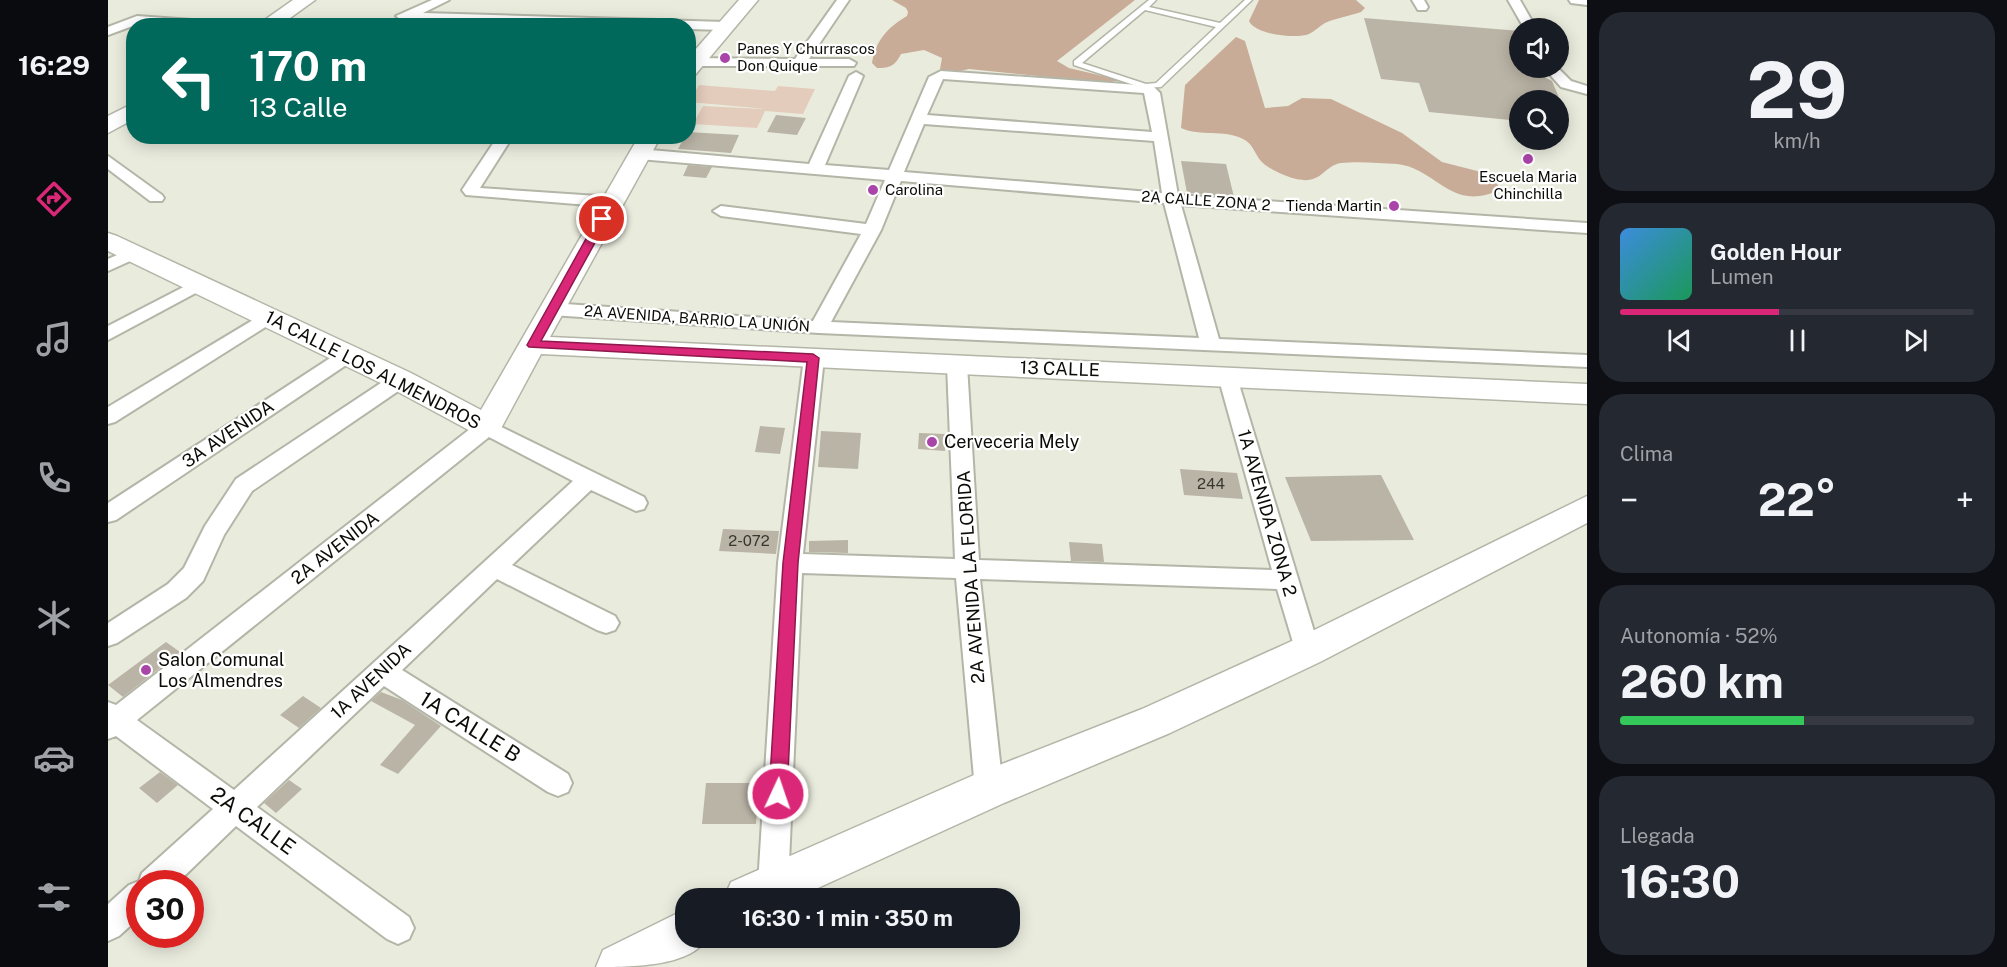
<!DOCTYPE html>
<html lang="es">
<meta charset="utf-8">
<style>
:root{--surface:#171b24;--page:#242831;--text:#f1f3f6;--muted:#9ea1a6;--line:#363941;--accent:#db2777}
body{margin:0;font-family:"Public Sans",sans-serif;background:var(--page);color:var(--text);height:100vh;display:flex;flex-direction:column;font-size:22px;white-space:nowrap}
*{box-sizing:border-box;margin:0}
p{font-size:20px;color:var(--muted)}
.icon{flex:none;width:33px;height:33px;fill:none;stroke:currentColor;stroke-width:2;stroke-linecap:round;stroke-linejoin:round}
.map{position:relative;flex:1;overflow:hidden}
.drawer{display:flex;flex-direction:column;gap:12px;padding:12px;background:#0d0f14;width:420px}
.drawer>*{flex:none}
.top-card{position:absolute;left:18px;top:18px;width:570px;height:126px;border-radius:24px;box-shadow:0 3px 15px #0003;background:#00695c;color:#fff;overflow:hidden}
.tools{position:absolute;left:1401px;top:18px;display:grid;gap:12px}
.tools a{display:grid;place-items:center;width:60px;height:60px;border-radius:50%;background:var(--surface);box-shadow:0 3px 15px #0003;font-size:30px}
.speed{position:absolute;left:18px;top:870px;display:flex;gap:12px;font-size:30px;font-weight:700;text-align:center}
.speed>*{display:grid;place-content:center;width:78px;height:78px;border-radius:50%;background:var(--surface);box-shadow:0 3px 15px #0003;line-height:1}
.speed .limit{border:9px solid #d22;background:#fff;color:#111}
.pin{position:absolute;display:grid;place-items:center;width:51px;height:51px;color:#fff;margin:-26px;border:3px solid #fff;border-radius:50%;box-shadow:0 2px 6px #0007}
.me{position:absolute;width:66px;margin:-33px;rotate:3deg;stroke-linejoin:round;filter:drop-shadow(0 0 4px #0008)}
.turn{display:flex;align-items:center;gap:21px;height:126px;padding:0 24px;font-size:27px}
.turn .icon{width:78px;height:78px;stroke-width:2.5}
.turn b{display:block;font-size:42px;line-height:51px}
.big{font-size:45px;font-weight:700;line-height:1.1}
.drawer .card{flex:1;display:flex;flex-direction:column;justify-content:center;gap:9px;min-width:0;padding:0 21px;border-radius:24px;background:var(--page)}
.drawer .dial{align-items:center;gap:0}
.dial b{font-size:78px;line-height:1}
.song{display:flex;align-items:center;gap:18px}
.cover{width:72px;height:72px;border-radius:9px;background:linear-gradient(135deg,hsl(210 70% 55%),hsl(150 70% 35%))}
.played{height:6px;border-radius:3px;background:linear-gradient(90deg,var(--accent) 45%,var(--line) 45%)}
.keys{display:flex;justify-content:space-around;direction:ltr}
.heat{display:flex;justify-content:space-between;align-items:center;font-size:33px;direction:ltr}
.charge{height:9px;border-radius:4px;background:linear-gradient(90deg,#34c759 52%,var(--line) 0)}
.trip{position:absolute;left:567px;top:888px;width:345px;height:60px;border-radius:24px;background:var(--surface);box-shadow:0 3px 15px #0003;font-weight:700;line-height:60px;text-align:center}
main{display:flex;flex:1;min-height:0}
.dock{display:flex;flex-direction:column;width:108px;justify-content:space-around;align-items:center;background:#090b0e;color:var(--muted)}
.dock .icon{width:42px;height:42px}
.dock .on{color:var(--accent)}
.dock b{font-size:27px;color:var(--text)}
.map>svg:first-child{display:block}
.green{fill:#e4ccbc}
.forest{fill:#c9ac98}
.building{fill:#bab4a6}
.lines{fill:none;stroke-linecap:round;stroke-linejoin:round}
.lane-casing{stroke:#b3b5a7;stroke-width:3}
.street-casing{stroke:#b3b5a7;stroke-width:4}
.secondary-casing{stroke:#b3b5a7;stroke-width:3}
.lane{fill:#fff;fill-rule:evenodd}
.street{fill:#fff;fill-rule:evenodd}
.secondary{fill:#fff;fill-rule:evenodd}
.route{fill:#db2777;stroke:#8e194d;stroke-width:1.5}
.poi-dot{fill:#a944a9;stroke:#fff;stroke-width:2}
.labels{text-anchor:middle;stroke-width:4.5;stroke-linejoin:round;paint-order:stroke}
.far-poi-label{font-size:15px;fill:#0b0c07;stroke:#fff;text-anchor:start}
.far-street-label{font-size:15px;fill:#0b0c07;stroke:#fff}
.number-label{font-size:15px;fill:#37362f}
.street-label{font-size:18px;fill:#0b0c07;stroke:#fff}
.poi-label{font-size:18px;fill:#0b0c07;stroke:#fff;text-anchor:start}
.near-street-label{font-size:21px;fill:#0b0c07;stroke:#fff}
</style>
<main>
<nav class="dock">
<b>16:29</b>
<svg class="icon on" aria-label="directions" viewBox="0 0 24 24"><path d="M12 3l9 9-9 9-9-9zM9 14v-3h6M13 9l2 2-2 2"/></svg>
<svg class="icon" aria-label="music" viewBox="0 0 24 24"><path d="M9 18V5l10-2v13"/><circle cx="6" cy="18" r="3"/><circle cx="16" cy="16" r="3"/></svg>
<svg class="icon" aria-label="phone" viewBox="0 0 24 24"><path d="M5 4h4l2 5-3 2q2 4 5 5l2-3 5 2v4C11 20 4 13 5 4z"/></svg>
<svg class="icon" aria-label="climate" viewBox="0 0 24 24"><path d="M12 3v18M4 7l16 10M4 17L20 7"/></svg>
<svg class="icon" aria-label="car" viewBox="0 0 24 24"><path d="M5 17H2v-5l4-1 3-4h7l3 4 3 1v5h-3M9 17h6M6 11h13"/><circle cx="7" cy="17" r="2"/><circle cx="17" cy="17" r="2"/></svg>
<svg class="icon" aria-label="filters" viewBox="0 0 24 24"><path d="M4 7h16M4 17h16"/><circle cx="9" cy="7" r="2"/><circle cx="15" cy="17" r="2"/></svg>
</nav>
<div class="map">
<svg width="1479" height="967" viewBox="0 0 1479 967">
<rect width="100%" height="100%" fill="#e9ecdd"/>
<path class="green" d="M591 85 667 91 670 86 707 89 695 114 657 111 649 128 585 124 595 106 658 109 581 102Z"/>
<path class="forest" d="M784 0H1027L949 61 961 68 1016 81H978L861 69 840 74 832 69 834 58 816 50 793 54C787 66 782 68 769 68L764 63C768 40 779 28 799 16L800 12 798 8Z
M1151 0H1248L1257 8 1253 12C1241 16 1228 18 1217 23 1212 26 1207 31 1201 34 1189 39 1147 35 1141 21Z
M1128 37 1137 41 1157 108 1180 106 1194 98 1223 99 1294 133 1334 162 1381 174 1393 189C1343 214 1329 168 1289 164 1272 163 1250 161 1233 163 1215 166 1214 185 1188 179 1179 177 1158 168 1152 160 1146 152 1145 144 1135 139 1115 129 1093 137 1073 128L1077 85Z"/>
<path class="building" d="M1256 18 1412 31V68H1431L1436 77 1444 81 1452 100H1412V121L1321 112 1311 83 1273 79Z
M668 115 698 118 689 135 659 132Z
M580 132 631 135 623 153 570 149 577 136H580Z
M1073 161 1118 164 1126 197 1079 193Z
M580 165 604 167 598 178 575 176Z
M652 426 677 428 672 454 647 452Z
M713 431 753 433 750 469 710 467Z
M811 433 837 434V451L810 449Z
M1072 469 1129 473 1135 499 1076 495Z
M1273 475 1306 540 1203 541 1177 477Z
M615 529 671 531 668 554 611 551Z
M740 540V553L701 552V541Z
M961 542 994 544 996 562 963 561Z
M58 642 72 652 15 697 0 685Z
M273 692 294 700 333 726 290 774 272 765 307 725 263 701Z
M195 696 213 708 191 728 172 715Z
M52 772 70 785 49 803 31 788Z
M181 780 194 789 168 813 156 803Z
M598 783H651L648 824H594Z"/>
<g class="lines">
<defs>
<path id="lane" d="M1041 0H1048L1041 7 1112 23 1137 0H1144L1053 87 1035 88 966 65V61ZM1037 10 1108 27 1048 83 1038 84 974 63Z"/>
<path id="street" d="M324 0H341L315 13 617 22 623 26 617 30 580 29V26L294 20 288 16Z
M729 0H741L701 59H741L748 63 746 66H580V58L687 59Z
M1304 0H1316L1320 7 1318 10H1310Z
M1400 0H1412L1428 28H1416Z
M1461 0H1479V5L1463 3Z
M29 16 111 22 117 26 30 24 0 35V27Z
M1436 68H1450L1463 81 1479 86V94L1453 87Z
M833 71 1045 86 1052 93 1070 195 1479 223V233L1073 205 1111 339 1479 355V367L711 333 443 315 434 309 443 303 705 321 753 234 613 216 605 211 613 206 758 224 777 180 531 159 523 154 531 149 701 164 741 76 748 72 755 76 717 165 781 170 821 77ZM835 79 1036 93 1044 132 819 115ZM816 124 1046 141 1054 193 796 172ZM793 181 1056 203 1091 338 723 322 773 230Z
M390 136H405L372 188 505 197 513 202 505 207 358 195 354 190Z
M0 156 54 195 56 198 54 201H42L0 169Z
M25 248 31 249 34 253 31 257 0 271V259Z
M91 279 100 284 97 288 0 340V326Z
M160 311 167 313 169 317 167 321 7 422 0 424V407Z
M240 349 247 351 250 355 247 359 8 520 0 522V503L233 351Z
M706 352 713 354 716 358 695 554 847 559 839 365 842 361H856L859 365 871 560 1164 570 1110 376 1113 371H1127L1212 651 1208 659 1199 662 1190 659 1169 589 872 579 895 789 891 798 881 802 871 798 867 789 848 578 694 573 680 885 676 896 669 898 654 896 650 885 670 563 696 358 699 354Z
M292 374 299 375 302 380 299 385 144 491 116 535 95 581 78 598 9 643 0 646V623L60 584 76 568 97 526 128 479 285 375Z
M379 420 536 497 539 503 536 509 528 511 483 490 404 565 507 616 511 623 507 630 498 633 489 630 389 579 294 670 460 774 464 783 460 792 450 796 440 792 276 686 149 807 301 917 306 928 301 939 290 944 279 939 128 826 68 884H32V917L11 936 0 941V904L21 885 31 881 34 873 105 809 8 736 0 739V702L8 705 371 422ZM381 437 465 481 126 790 29 720Z"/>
<path id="secondary" d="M185 0H207L171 26H148Z
M631 0H650L587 75 580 77V58Z
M26 103V119L0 133V116Z
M531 136H553L442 337 1479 384V404L433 354 390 434 379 437 368 434 281 387 0 251V233L9 236 303 373 373 410Z
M1479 496V523L1212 662 1062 733 896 803 688 898H616L623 882 866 775 1034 709 1186 640Z
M578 909V938H599C583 967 522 967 488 967L495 950Z"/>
</defs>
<use href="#lane" class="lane-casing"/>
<use href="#street" class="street-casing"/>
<use href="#secondary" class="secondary-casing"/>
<use href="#lane" class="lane"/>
<use href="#street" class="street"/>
<use href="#secondary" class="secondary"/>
</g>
<path class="route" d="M494 216 500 219 433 341 705 354 711 358 690 563 679 794 676 800 670 802 664 800 661 794 675 563 699 362 421 347 419 345 489 219Z"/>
<g class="poi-dot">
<circle cx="617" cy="58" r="6"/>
<circle cx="1420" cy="159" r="6"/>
<circle cx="765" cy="190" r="6"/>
<circle cx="1286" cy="206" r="6"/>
<circle cx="824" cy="442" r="6"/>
<circle cx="38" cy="670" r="6"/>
</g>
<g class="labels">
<g class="far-poi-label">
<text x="629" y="54">Panes Y Churrascos<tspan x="629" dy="17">Don Quique</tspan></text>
<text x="1420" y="182" text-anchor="middle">Escuela Maria<tspan x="1420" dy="17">Chinchilla</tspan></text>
<text x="777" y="195">Carolina</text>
<text x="1274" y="211" text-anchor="end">Tienda Martin</text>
</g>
<g class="far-street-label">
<text transform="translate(1098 201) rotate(4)" y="5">2A CALLE ZONA 2</text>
<text transform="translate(589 319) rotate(4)" y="5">2A AVENIDA, BARRIO LA UNIÓN</text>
</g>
<g class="number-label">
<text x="1103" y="489">244</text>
<text x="641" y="546">2-072</text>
</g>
<g class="street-label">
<text transform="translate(952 369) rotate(2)" y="6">13 CALLE</text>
<text transform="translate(265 370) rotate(27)" y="6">1A CALLE LOS ALMENDROS</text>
<text transform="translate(120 434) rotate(-34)" y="6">3A AVENIDA</text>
<text transform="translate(1159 513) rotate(74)" y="6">1A AVENIDA ZONA 2</text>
<text transform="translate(227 548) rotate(-38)" y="6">2A AVENIDA</text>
<text transform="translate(863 577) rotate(-94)" y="6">2A AVENIDA LA FLORIDA</text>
<text transform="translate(263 681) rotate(-43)" y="6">1A AVENIDA</text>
</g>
<g class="poi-label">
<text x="836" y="448">Cerveceria Mely</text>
<text x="50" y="666">Salon Comunal<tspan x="50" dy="21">Los Almendres</tspan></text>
</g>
<g class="near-street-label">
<text transform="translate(362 727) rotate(32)" y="7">1A CALLE B</text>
<text transform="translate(145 821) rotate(36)" y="7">2A CALLE</text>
</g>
</g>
</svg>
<div class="tools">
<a><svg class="icon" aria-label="sound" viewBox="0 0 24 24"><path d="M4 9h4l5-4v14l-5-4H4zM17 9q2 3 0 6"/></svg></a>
<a><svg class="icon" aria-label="search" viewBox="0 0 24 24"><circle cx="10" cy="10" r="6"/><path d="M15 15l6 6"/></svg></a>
</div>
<div class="speed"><div class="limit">30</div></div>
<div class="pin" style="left:494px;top:219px;background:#d93025"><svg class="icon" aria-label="arrive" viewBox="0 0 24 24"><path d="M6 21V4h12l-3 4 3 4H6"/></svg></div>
<svg class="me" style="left:670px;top:794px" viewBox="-20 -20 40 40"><circle r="17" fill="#db2777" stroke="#fff" stroke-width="3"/><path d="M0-11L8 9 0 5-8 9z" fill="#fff"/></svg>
<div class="trip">16:30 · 1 min · 350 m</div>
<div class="top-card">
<div class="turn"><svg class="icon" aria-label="left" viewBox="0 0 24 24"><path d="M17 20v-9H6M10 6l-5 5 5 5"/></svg><div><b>170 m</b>13 Calle</div></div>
</div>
</div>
<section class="drawer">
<div class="card dial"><b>29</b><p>km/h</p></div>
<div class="card">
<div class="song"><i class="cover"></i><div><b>Golden Hour</b><p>Lumen</p></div></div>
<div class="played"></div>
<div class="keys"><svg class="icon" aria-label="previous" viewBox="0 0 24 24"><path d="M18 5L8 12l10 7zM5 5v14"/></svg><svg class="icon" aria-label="pause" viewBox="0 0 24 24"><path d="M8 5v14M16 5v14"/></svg><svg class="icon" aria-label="next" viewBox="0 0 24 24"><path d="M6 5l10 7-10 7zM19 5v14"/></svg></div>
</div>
<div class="card"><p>Clima</p>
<div class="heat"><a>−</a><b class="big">22°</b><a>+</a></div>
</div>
<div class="card"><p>Autonomía · 52%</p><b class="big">260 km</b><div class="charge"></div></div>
<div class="card"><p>Llegada</p><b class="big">16:30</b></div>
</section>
</main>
